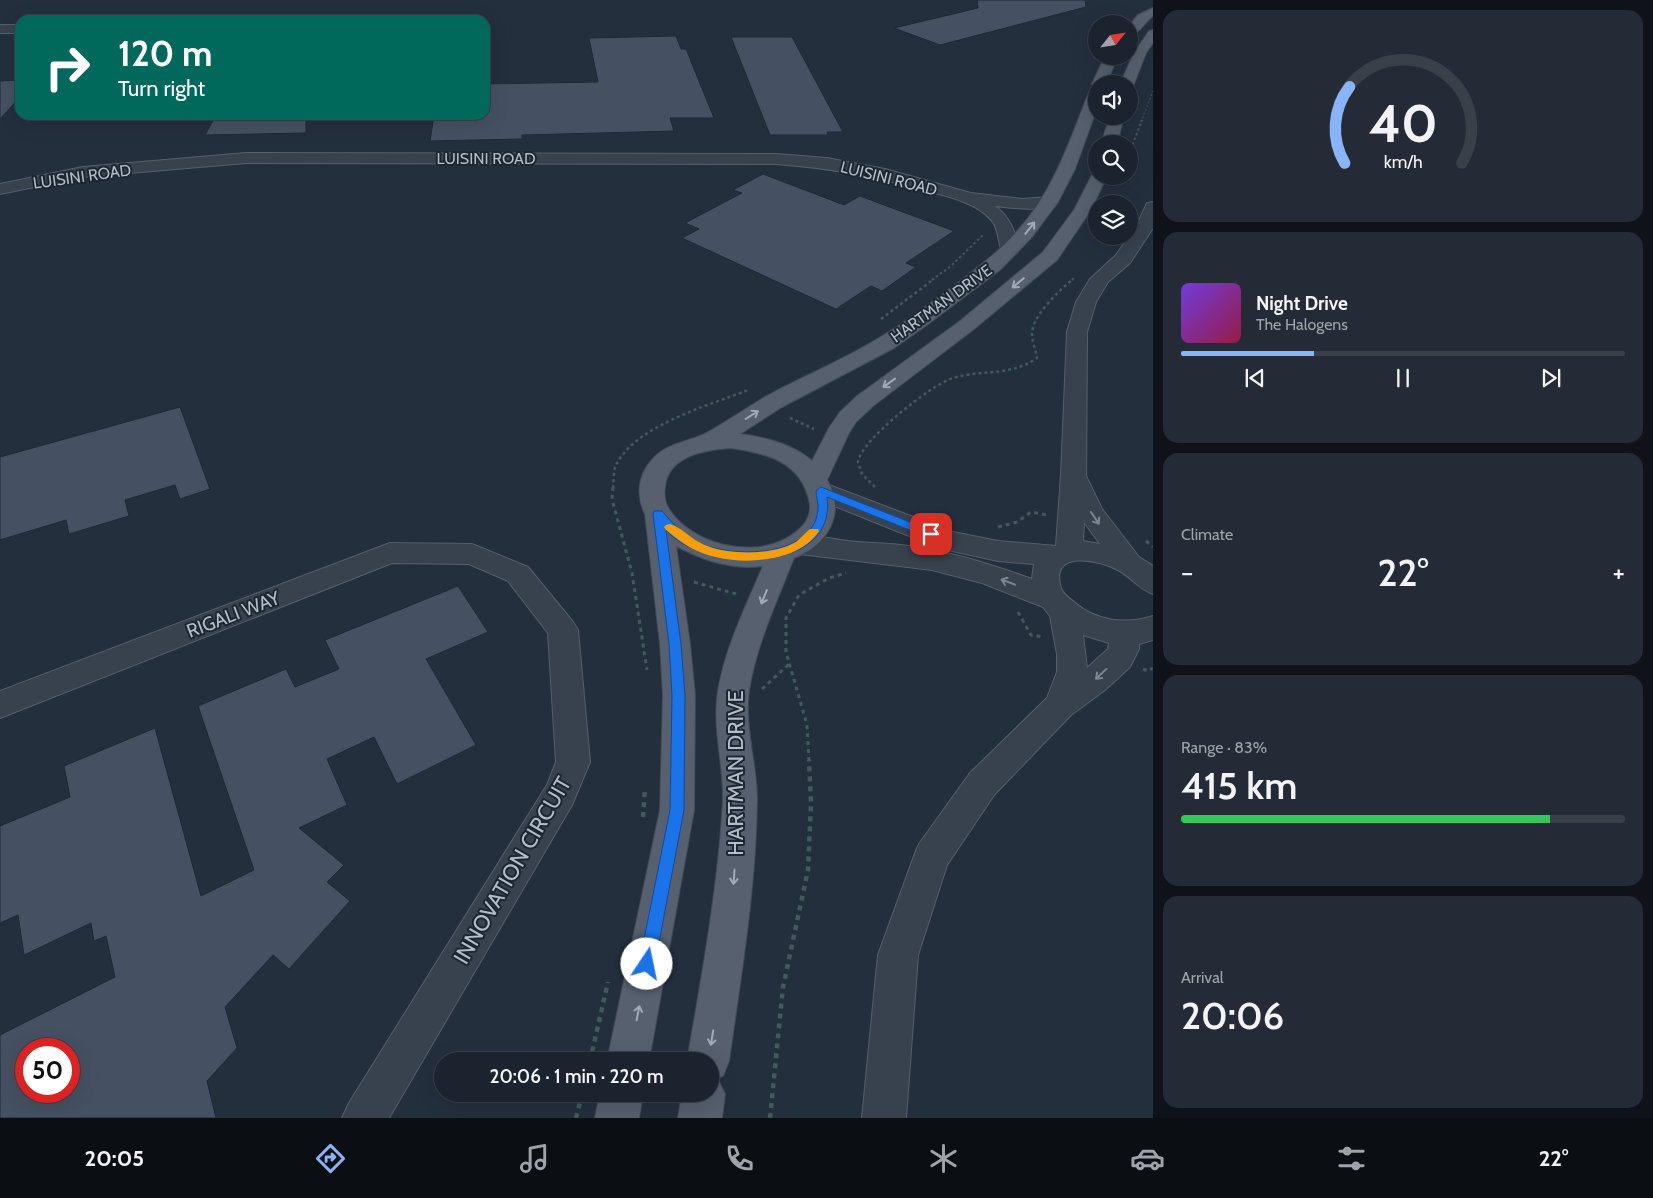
<!DOCTYPE html>
<meta charset="utf-8">
<style>
:root{--surface:#1b232e;--page:#242b36;--text:#f1f3f6;--muted:#a0a4aa;--line:#39404a;--accent:#8ab4f8}
body{margin:0;font-family:Cabin,sans-serif;background:var(--page);color:var(--text);height:100vh;display:flex;flex-direction:column;font-size:19px;white-space:nowrap}
*{box-sizing:border-box;margin:0}
p{font-size:16px;color:var(--muted)}
.icon{flex:none;width:28px;height:28px;fill:none;stroke:currentColor;stroke-width:2;stroke-linecap:round;stroke-linejoin:round}
.map{position:relative;flex:1;overflow:hidden}
.panel{display:flex;flex-direction:column;gap:10px;padding:10px;background:#0f1319;width:500px}
.panel>*{flex:none}
.banner{position:absolute;left:15px;top:15px;width:475px;height:105px;border-radius:15px;box-shadow:0 5px 20px #0002,0 0 0 1px var(--line);background:#00695c;color:#fff;overflow:hidden}
.needle{width:32px;rotate:60deg}
.tools{position:absolute;left:1088px;top:15px;display:grid;gap:10px}
.tools a{display:grid;place-items:center;width:50px;height:50px;border-radius:50%;background:var(--surface);box-shadow:0 5px 20px #0002,0 0 0 1px var(--line);font-size:25px}
.speed{position:absolute;left:15px;top:1038px;display:flex;gap:10px;font-size:25px;font-weight:700;text-align:center}
.speed>*{display:grid;place-content:center;width:65px;height:65px;border-radius:50%;background:var(--surface);box-shadow:0 5px 20px #0002,0 0 0 1px var(--line);line-height:1}
.speed .limit{border:8px solid #d22;background:#fff;color:#111}
.pin{position:absolute;display:grid;place-items:center;width:42px;height:42px;color:#fff;margin:-21px;border-radius:10px;box-shadow:0 2px 8px #0006}
.me{position:absolute;width:55px;margin:-28px;rotate:11deg;stroke-linejoin:round;filter:drop-shadow(0 0 4px #0008)}
.turn{display:flex;align-items:center;gap:18px;height:105px;padding:0 20px;font-size:22px}
.turn .icon{width:65px;height:65px;stroke-width:2.5}
.turn b{display:block;font-size:35px;line-height:42px}
.big{font-size:38px;font-weight:600;line-height:1.1}
.panel .tile{flex:1;display:flex;flex-direction:column;justify-content:center;gap:8px;min-width:0;padding:0 18px;border-radius:15px;background:var(--page)}
.panel .dial{align-items:center;gap:0}
.dial svg{height:130px;overflow:visible;fill:none;stroke:var(--line);stroke-width:7;stroke-linecap:round;text-anchor:middle}
.dial text{fill:var(--text);stroke:none}
.song{display:flex;align-items:center;gap:15px}
.cover{width:60px;height:60px;border-radius:8px;background:linear-gradient(135deg,hsl(260 70% 55%),hsl(340 70% 35%))}
.played{height:5px;border-radius:2px;background:linear-gradient(90deg,var(--accent) 30%,var(--line) 30%)}
.keys{display:flex;justify-content:space-around;direction:ltr}
.heat{display:flex;justify-content:space-between;align-items:center;font-size:28px;direction:ltr}
.charge{height:8px;border-radius:4px;background:linear-gradient(90deg,#34c759 83%,var(--line) 0)}
.trip{position:absolute;left:434px;top:1052px;width:285px;height:50px;border-radius:25px;background:var(--surface);box-shadow:0 5px 20px #0002,0 0 0 1px var(--line);font-weight:600;line-height:50px;text-align:center}
.menu{display:flex;height:80px;justify-content:space-around;align-items:center;background:#0b0e12;color:var(--muted)}
.menu .icon{width:35px;height:35px}
.menu .current{color:var(--accent)}
.menu b{font-size:22px;color:var(--text)}
main{display:flex;flex:1;min-height:0}
.map>svg:first-child{display:block}
.building{fill:#455162;stroke:#1f2835;fill-rule:evenodd}
.lines{fill:none;stroke-linecap:round;stroke-linejoin:round}
.minor-casing{stroke:#565f6c;stroke-width:2}
.major-casing{stroke:#414a57;stroke-width:2}
.path-far4{stroke:#44595c;stroke-width:1;stroke-dasharray:2 2;stroke-linecap:butt}
.path-far3{stroke:#44595c;stroke-width:2;stroke-dasharray:2.5 2.5;stroke-linecap:butt}
.path-far2{stroke:#44595c;stroke-width:2.5;stroke-dasharray:3 3;stroke-linecap:butt}
.path-far1{stroke:#44595c;stroke-width:3;stroke-dasharray:4 4;stroke-linecap:butt}
.path{stroke:#44595c;stroke-width:4.5;stroke-dasharray:5 5;stroke-linecap:butt}
.minor{fill:#38414e;fill-rule:evenodd}
.major{fill:#56606e;fill-rule:evenodd}
.oneway{stroke:#a1aab7}
.oneway2{stroke:#7c8592}
.route{fill:#1a73e8;stroke:#114b97}
.slow{fill:#f59e0b}
.labels{text-anchor:middle;stroke-width:4;stroke-linejoin:round;paint-order:stroke}
.far-street-label{font-size:16px;fill:#b4bcc9;stroke:#1d2633}
.street-label{font-size:19px;fill:#b4bcc9;stroke:#1d2633}
.near-street-label{font-size:22px;fill:#b4bcc9;stroke:#1d2633}
</style>
<main>
<div class="map">
<svg width="1153" height="1118" viewBox="0 0 1153 1118">
<rect width="100%" height="100%" fill="#242f3e"/>
<path class="building" d="M977 0H1085L1086 7 940 45 894 28 978 8Z
M676 36 681 49H686L714 118H670L674 131 522 135V139L430 141 434 115H485V84L598 82 589 38Z
M731 37H792L843 132H827L828 135H770Z
M20 80V97L0 119V81Z
M216 115H306V133L205 135Z
M763 174 844 205 860 196 954 231 906 263 916 267 882 291 871 286 836 309 682 238 699 229 685 223 742 193 733 190Z
M180 407 210 489 180 499 175 485 125 500 129 516 69 534 66 520 0 540V457Z
M458 586 488 632 426 659 476 745 397 784 374 737 327 759 347 805 299 828 344 865 327 882 350 901 289 969 273 955 225 1007 237 1048 207 1081 216 1118H0V1035L115 977 106 936 94 941 91 923 24 955 18 915 0 923V826L70 797 64 766 155 728 201 896 254 870 198 706 286 669 295 687 339 669 325 640ZM26 1049H69V1091H26Z"/>
<g class="lines">
<defs>
<path id="minor" d="M0 25H20V33H0Z
M246 153 776 154 827 158 885 169 971 193 1022 199 1049 197 1055 198 1058 202 1055 206C1035 211 1015 208 995 206 1010 217 1015 231 1019 249L1017 253 1010 255 1003 253C997 244 1000 230 992 221 976 202 949 197 927 191 875 176 830 168 776 164L246 163 83 177 0 194V184L83 167Z
M1153 202V228L1130 263 1108 282 1096 302 1087 332 1086 476 1102 509 1139 557 1153 566V594C1139 589 1131 577 1118 570 1099 560 1049 549 1061 588 1063 594 1069 598 1074 602 1096 621 1125 625 1153 616V640L1139 644V649L1130 667 1105 690 1071 715 994 795 947 865 918 955 906 1118H862L878 955 914 856 919 844 970 773 1047 698 1057 672V654L1050 616 1043 607 982 583 932 570 800 554 790 551 786 544 790 537C808 532 829 539 847 541 865 543 883 543 901 545 946 550 990 564 1032 579L1034 564 998 561 939 548 812 497 808 491 812 485 821 482 953 532 998 541 1056 546 1061 475 1067 332 1076 302 1090 279 1116 255 1137 225 1147 203ZM1084 522 1100 544 1083 541ZM1083 635 1109 643 1108 649 1087 668Z
M390 543 472 544 528 567 573 622 578 630 590 762 572 805 389 1118H342L349 1103 547 785 556 762 548 633 508 581 469 564 392 563 0 718V691Z"/>
<path id="major" d="M1153 8V16C1145 22 1138 35 1129 37V26L1138 15Z
M1153 30V43L1146 53 1134 84 1129 88V84H1120L1134 53 1149 31Z
M1105 56H1118L1106 84H1096V87H1094L1092 84Z
M1096 88V111L1075 169 1058 202 1032 237 1000 270 924 327 894 348 782 407 740 434C764 437 793 444 812 461L829 428 840 412 857 396 960 321 1043 252 1074 210 1093 173 1096 172V176H1107L1091 210 1057 260 974 329 873 406 856 422 849 433 827 480C847 512 827 546 794 558 777 601 756 645 749 691 744 727 757 764 757 800 756 888 741 975 729 1061L723 1076 717 1078 725 1094 722 1118H678L682 1094H710V1061H687C702 975 718 888 723 801 724 765 712 728 718 691 725 648 746 606 763 566 732 570 702 560 676 546L690 644 695 695 694 810 649 1061H607L660 810 663 695 660 644 645 514C636 496 638 476 651 461 666 442 691 442 710 431 729 420 747 408 765 397 803 376 843 360 879 338 904 323 927 306 951 288 975 270 999 252 1019 229 1054 190 1070 140 1089 92ZM730 448C766 453 800 461 809 500 814 518 800 531 785 539 750 558 691 544 669 509 665 503 664 494 665 487 668 456 704 450 730 448Z
M1110 116H1124L1117 144H1101Z
M600 1094H643L639 1118H595Z"/>
</defs>
<use href="#minor" class="minor-casing"/>
<use href="#major" class="major-casing"/>
<path class="path-far4" d="M1141 122 1153 91"/>
<path class="path-far3" d="M1129 154 1142 120
M1113 204 1114 194
M932 280 951 266 984 234
M1072 280 1074 278"/>
<path class="path-far2" d="M881 319 934 279
M790 418 814 429
M875 487 862 474 858 462C860 441 932 384 953 378 983 369 1009 377 1037 358 1036 350 1032 342 1032 335 1031 316 1060 290 1073 279
M613 488C614 481 613 471 616 465 636 425 708 406 748 390"/>
<path class="path-far1" d="M613 487 612 499 632 573 647 670
M998 527 1017 522 1031 512 1047 515
M1146 541 1153 547
M694 582 736 594
M1018 612 1031 635 1043 637
M1143 669 1148 671 1153 668
M762 689 789 664
M809 761 807 725 786 652V618L799 595 829 578 846 573"/>
<path class="path" d="M643 817 645 788
M590 1061 608 982
M576 1118 582 1094
M770 1118 783 987 808 870 811 803 809 760"/>
<use href="#minor" class="minor"/>
<use href="#major" class="major"/>
</g>
<defs><path id="oneway-shaft" d="M-6 0H5M1.5-3L5.5 0L1.5 3" fill="none" stroke-width="1.6" stroke-linecap="round" stroke-linejoin="round" transform="scale(1.25)"/></defs>
<g class="oneway">
<use href="#oneway-shaft" transform="translate(1030 228) rotate(-52)"/>
<use href="#oneway-shaft" transform="translate(1018 283) rotate(140)"/>
<use href="#oneway-shaft" transform="translate(889 383) rotate(144)"/>
<use href="#oneway-shaft" transform="translate(752 415) rotate(-32)"/>
<use href="#oneway-shaft" transform="translate(764 597) rotate(112)"/>
<use href="#oneway-shaft" transform="translate(734 877) rotate(94)"/>
<use href="#oneway-shaft" transform="translate(638 1013) rotate(-79)"/>
<use href="#oneway-shaft" transform="translate(712 1038) rotate(99)"/>
</g>
<g class="oneway2">
<use href="#oneway-shaft" transform="translate(1095 518) rotate(56)"/>
<use href="#oneway-shaft" transform="translate(1008 582) rotate(-159)"/>
<use href="#oneway-shaft" transform="translate(1101 674) rotate(137)"/>
</g>
<path class="route" d="M821 487 935 532 937 534 935 537H927L827 497C838 575 703 573 666 530L681 644 685 696 684 810 655 964 653 970 647 973 641 970 639 964 670 810 672 696 669 644 653 514 654 511H662C673 524 684 536 700 543 732 558 813 558 818 510 819 504 816 497 816 491Z"/>
<path class="slow" d="M670 524C681 527 689 537 699 542 723 556 772 556 796 542 801 538 805 533 810 529H818L819 531C796 567 725 567 691 548 682 543 674 536 666 530L664 527 666 525Z"/>
<g class="labels">
<g class="far-street-label">
<text x="486" y="164">LUISINI ROAD</text>
<text transform="translate(82 176) rotate(-8)" y="6">LUISINI ROAD</text>
<text transform="translate(889 178) rotate(14)" y="6">LUISINI ROAD</text>
<text transform="translate(941 303) rotate(-36)" y="6">HARTMAN DRIVE</text>
</g>
<g class="street-label">
<text transform="translate(233 614) rotate(-21)" y="7">RIGALI WAY</text>
</g>
<g class="near-street-label">
<text transform="translate(735 773) rotate(-90)" y="8">HARTMAN DRIVE</text>
<text transform="translate(512 870) rotate(-60)" y="8">INNOVATION CIRCUIT</text>
</g>
</g>
</svg>
<div class="tools">
<a><svg class="needle" viewBox="-14 -14 28 28"><path d="M0-13l5 13h-10z" fill="#e53935"/><path d="M0 13l5-13h-10z" fill="#a0a4aa"/></svg></a>
<a><svg class="icon" aria-label="sound" viewBox="0 0 24 24"><path d="M4 9h4l5-4v14l-5-4H4zM17 9q2 3 0 6"/></svg></a>
<a><svg class="icon" aria-label="search" viewBox="0 0 24 24"><circle cx="10" cy="10" r="6"/><path d="M15 15l6 6"/></svg></a>
<a><svg class="icon" aria-label="layers" viewBox="0 0 24 24"><path d="M12 4l9 5-9 5-9-5zM3 14l9 5 9-5"/></svg></a>
</div>
<div class="speed"><div class="limit">50</div></div>
<div class="pin" style="left:931px;top:534px;background:#d93025"><svg class="icon" aria-label="arrive" viewBox="0 0 24 24"><path d="M6 21V4h12l-3 4 3 4H6"/></svg></div>
<svg class="me" style="left:647px;top:964px" viewBox="-20 -20 40 40"><circle r="19" fill="#fff"/><path d="M0-13L10 11 0 6-10 11z" fill="#1a73e8"/></svg>
<div class="trip">20:06 · 1 min · 220 m</div>
<div class="banner">
<div class="turn"><svg class="icon" aria-label="right" viewBox="0 0 24 24"><path d="M7 20v-9h11M14 6l5 5-5 5"/></svg><div><b>120 m</b>Turn right</div></div>
</div>
</div>
<section class="panel">
<div class="tile dial"><svg viewBox="0 0 100 80">
<path d="M14 69A42 42 0 1 1 86 69"/>
<path d="M14 69A42 42 0 0 1 17 22" stroke="#8ab4f8"/>
<text x="50" y="56" font-size="32" font-weight="700">40</text>
<text x="50" y="72" font-size="11">km/h</text>
</svg></div>
<div class="tile">
<div class="song"><i class="cover"></i><div><b>Night Drive</b><p>The Halogens</p></div></div>
<div class="played"></div>
<div class="keys"><svg class="icon" aria-label="previous" viewBox="0 0 24 24"><path d="M18 5L8 12l10 7zM5 5v14"/></svg><svg class="icon" aria-label="pause" viewBox="0 0 24 24"><path d="M8 5v14M16 5v14"/></svg><svg class="icon" aria-label="next" viewBox="0 0 24 24"><path d="M6 5l10 7-10 7zM19 5v14"/></svg></div>
</div>
<div class="tile"><p>Climate</p>
<div class="heat"><a>−</a><b class="big">22°</b><a>+</a></div>
</div>
<div class="tile"><p>Range · 83%</p><b class="big">415 km</b><div class="charge"></div></div>
<div class="tile"><p>Arrival</p><b class="big">20:06</b></div>
</section>
</main>
<nav class="menu">
<b>20:05</b>
<svg class="icon current" aria-label="directions" viewBox="0 0 24 24"><path d="M12 3l9 9-9 9-9-9zM9 14v-3h6M13 9l2 2-2 2"/></svg>
<svg class="icon" aria-label="music" viewBox="0 0 24 24"><path d="M9 18V5l10-2v13"/><circle cx="6" cy="18" r="3"/><circle cx="16" cy="16" r="3"/></svg>
<svg class="icon" aria-label="phone" viewBox="0 0 24 24"><path d="M5 4h4l2 5-3 2q2 4 5 5l2-3 5 2v4C11 20 4 13 5 4z"/></svg>
<svg class="icon" aria-label="climate" viewBox="0 0 24 24"><path d="M12 3v18M4 7l16 10M4 17L20 7"/></svg>
<svg class="icon" aria-label="car" viewBox="0 0 24 24"><path d="M5 17H2v-5l4-1 3-4h7l3 4 3 1v5h-3M9 17h6M6 11h13"/><circle cx="7" cy="17" r="2"/><circle cx="17" cy="17" r="2"/></svg>
<svg class="icon" aria-label="filters" viewBox="0 0 24 24"><path d="M4 7h16M4 17h16"/><circle cx="9" cy="7" r="2"/><circle cx="15" cy="17" r="2"/></svg>
<b>22°</b>
</nav>
